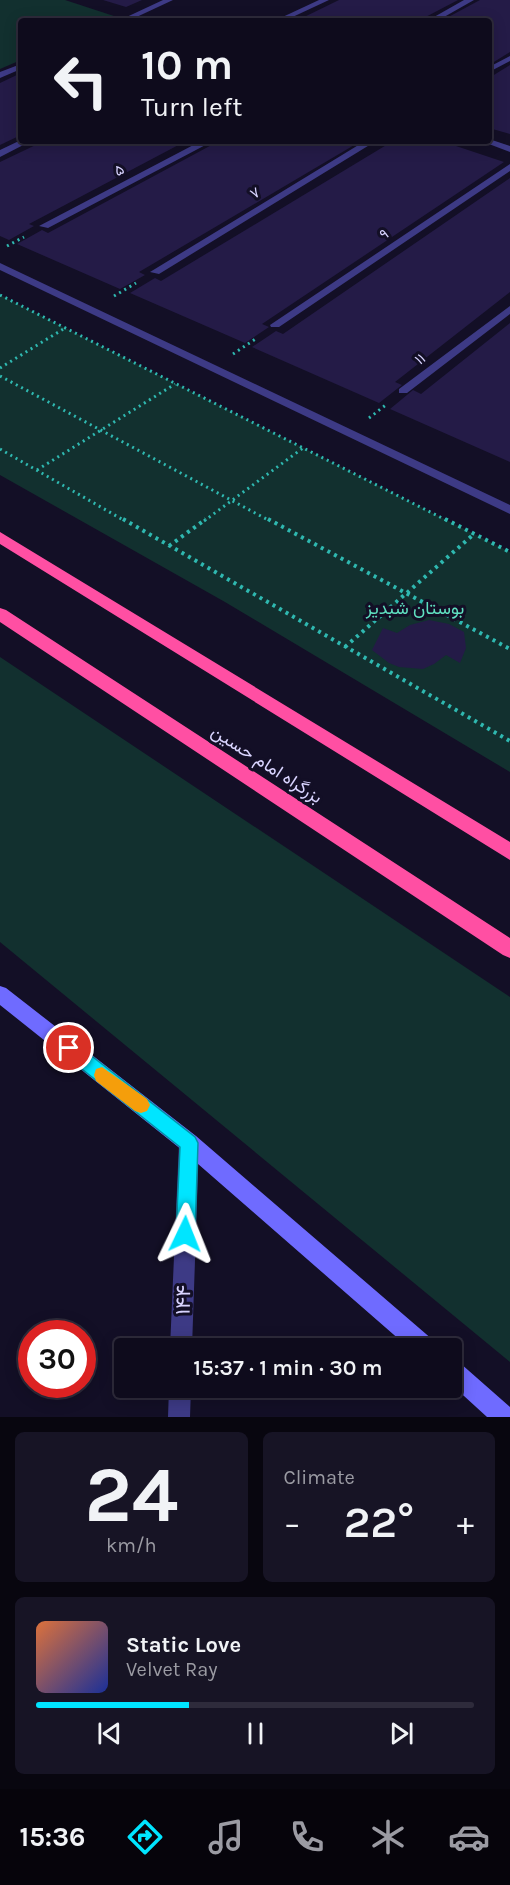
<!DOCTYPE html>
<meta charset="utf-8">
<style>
:root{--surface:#0e0b1c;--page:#171425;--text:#f1f3f6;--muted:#9b9ba3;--line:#2e2b3b;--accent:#00e5ff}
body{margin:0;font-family:Karla,Vazirmatn,sans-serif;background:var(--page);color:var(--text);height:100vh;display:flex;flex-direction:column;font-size:22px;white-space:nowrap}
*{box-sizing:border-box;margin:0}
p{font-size:20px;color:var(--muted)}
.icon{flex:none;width:33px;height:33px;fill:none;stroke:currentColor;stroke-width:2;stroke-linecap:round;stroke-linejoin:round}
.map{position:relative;height:1417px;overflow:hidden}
.side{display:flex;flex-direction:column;gap:15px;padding:15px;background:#08060f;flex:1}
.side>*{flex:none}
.hud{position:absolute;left:18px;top:18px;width:474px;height:126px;border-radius:6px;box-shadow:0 3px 15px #0003,0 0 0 2px var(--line);background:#0e0b1c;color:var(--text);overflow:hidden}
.speed{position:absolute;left:18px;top:1320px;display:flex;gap:12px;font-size:30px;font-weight:700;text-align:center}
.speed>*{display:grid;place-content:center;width:78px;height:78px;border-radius:50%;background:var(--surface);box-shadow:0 3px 15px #0003,0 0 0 2px var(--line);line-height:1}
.speed .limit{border:9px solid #d22;background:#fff;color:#111}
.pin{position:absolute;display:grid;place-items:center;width:51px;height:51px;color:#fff;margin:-26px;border:3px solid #fff;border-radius:50%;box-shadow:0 2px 6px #0007}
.me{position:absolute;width:66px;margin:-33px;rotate:2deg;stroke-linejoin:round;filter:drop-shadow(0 0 4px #0008)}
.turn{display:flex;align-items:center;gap:21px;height:126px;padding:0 24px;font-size:27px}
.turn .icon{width:78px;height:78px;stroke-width:2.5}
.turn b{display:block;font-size:42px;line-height:51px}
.big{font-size:45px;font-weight:600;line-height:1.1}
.side .tile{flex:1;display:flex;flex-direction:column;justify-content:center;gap:9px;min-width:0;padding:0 21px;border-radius:9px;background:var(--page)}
.side .dial{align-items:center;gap:0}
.dial b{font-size:78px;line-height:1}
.song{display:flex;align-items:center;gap:18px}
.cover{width:72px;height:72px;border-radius:9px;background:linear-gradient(135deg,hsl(20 70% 55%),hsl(230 70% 35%))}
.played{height:6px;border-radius:3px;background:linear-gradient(90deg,var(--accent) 35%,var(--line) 35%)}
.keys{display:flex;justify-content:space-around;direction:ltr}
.heat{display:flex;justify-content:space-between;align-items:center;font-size:33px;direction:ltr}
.side .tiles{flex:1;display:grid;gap:15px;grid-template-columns:1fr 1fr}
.tile:last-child{grid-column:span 2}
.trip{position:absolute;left:114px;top:1338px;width:348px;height:60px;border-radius:6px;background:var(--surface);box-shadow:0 3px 15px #0003,0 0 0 2px var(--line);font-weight:600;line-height:60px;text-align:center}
.dock{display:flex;height:96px;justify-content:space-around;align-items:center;background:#06040b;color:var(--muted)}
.dock .icon{width:42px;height:42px}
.dock .on{color:var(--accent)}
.dock b{font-size:27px;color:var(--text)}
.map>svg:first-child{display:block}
.green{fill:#12302f}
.building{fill:#241b47}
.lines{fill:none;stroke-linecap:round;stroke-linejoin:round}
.path-far1{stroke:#2fb8b0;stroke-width:3;stroke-dasharray:2 4;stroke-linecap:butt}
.path{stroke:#2fb8b0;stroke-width:4;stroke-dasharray:3 4.5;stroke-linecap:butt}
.street{fill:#3d3a85;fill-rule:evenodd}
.secondary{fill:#6f6bff;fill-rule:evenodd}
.highway{fill:#ff4fa3;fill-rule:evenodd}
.route{fill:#00e5ff;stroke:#0095a6;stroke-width:1.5}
.slow{fill:#f59e0b}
.labels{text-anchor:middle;stroke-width:6;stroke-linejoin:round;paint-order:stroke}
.far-street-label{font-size:15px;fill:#d9d4ff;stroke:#130f26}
.park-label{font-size:18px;fill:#5fe0c0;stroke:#130f26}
.street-label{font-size:18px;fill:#d9d4ff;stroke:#130f26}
.near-street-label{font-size:21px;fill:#d9d4ff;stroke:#130f26}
</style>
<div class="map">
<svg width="510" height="1417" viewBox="0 0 510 1417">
<rect width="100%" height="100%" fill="#130f26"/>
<path class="green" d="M0 0H65L120 18 113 21H21V60L0 69Z
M0 295 510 552V772L225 602 0 475Z
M0 657 510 997V1362L0 942Z"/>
<path class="building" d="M103 0H142L126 7Z
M339 0H458L418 21H296Z
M480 0H510V52L489 65V21H441Z
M510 65V134L489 128V78Z
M21 73V135L0 145V83Z
M44 141H186L29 224 34 226 9 240 0 236V162Z
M219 141H361L139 272 145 275 120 289 17 244 42 230 48 233Z
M393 141H441L504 162 262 324 269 327 245 343 130 293 155 278 161 281Z
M510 178V292L395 382 402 385 379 403 252 347 276 331 283 334Z
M510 323V462L390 409 413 390 421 394Z
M429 620 449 624 464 632 466 648 460 663 446 655 434 664 423 669 399 667 389 663 372 650 383 628 397 633 410 625Z"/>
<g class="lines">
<path class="path-far1" d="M7 246 24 237
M0 295 448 521
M114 296 136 283
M233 354 257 338
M0 368 65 328
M0 376 270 521
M369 418 387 404
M0 449 125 521
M37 470 175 384
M204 521 303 448"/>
<path class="path" d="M123 519 510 741
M268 519 510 649
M445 519 510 552
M169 546 206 519
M345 647 474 534"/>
<path class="street" d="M163 0H173L128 21H118Z
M319 0H329L284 21H274Z
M464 0H474L437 21H427Z
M510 56V61L489 72V67Z
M21 64V69L0 78V72Z
M489 139 510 146V152L481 141H489Z
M21 140 31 141 0 157V150Z
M201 141H213L48 228 39 226Z
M365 141H376L159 274 150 272Z
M510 164V171L279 327H271L270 325Z
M0 263 510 505V514L0 270Z
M510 306V314L407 393H399V389Z
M189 1134 196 1136 199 1143 192 1348H170L179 1143 182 1136Z
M169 1388H191L190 1417H168Z"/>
<path class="secondary" d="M0 986 6 988 196 1136 433 1340 436 1348H409L182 1150 0 1005Z
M452 1360 460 1363 510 1407V1417H487L452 1385Z"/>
<path class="highway" d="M0 532 510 842V860L0 544Z
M0 608 6 610 510 938V958L503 955 0 622Z"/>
</g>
<path class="route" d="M69 1041 75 1043 195 1137 198 1143 195 1234 192 1241 185 1244 179 1241 176 1234 180 1147 63 1054 60 1048 63 1043Z"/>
<path class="slow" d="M102 1067 147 1099 150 1105 147 1111 141 1113 135 1111 96 1081 94 1075 96 1069Z"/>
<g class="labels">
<g class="far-street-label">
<text transform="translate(119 170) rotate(-28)" y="5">۵</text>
<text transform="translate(255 193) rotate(-31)" y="5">۷</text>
<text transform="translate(384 234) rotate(-34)" y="5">۹</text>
<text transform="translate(420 359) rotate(-38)" y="5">۱۱</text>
</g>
<g class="park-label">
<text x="415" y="614">بوستان شبدیز</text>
</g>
<g class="street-label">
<text transform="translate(267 764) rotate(33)" y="6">بزرگراه امام حسین</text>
</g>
<g class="near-street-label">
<text transform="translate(183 1300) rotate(-88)" y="7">۱۴۴</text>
</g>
</g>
</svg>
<div class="speed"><div class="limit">30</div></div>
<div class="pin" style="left:69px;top:1048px;background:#d93025"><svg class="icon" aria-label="arrive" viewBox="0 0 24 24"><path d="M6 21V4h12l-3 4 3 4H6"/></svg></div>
<svg class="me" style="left:185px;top:1234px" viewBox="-20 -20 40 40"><path d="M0-17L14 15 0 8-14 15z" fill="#00e5ff" stroke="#fff" stroke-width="4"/></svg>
<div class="trip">15:37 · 1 min · 30 m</div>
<div class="hud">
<div class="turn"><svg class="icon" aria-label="left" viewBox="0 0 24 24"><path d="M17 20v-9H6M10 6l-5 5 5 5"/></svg><div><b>10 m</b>Turn left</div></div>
</div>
</div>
<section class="side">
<div class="tiles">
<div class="tile dial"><b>24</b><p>km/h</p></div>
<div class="tile"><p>Climate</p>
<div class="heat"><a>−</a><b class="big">22°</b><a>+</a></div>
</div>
<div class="tile">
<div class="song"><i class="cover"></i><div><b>Static Love</b><p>Velvet Ray</p></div></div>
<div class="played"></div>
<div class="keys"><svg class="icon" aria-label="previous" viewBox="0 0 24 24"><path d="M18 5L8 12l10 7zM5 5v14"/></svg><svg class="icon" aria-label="pause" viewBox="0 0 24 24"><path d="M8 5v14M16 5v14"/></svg><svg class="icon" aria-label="next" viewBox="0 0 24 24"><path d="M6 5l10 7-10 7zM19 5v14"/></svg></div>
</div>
</div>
</section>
<nav class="dock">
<b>15:36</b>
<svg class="icon on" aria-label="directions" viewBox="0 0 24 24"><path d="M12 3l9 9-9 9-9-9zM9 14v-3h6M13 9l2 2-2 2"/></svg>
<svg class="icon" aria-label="music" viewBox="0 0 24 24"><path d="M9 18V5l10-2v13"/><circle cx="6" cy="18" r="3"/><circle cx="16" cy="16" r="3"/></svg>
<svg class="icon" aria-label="phone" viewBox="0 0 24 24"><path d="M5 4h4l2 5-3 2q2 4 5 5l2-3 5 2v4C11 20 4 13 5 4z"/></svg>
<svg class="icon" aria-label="climate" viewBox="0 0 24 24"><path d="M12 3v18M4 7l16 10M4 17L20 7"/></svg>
<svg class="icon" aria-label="car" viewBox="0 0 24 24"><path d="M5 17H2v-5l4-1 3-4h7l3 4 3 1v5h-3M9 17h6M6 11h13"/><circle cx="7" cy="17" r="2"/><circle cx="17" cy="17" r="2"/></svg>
</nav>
